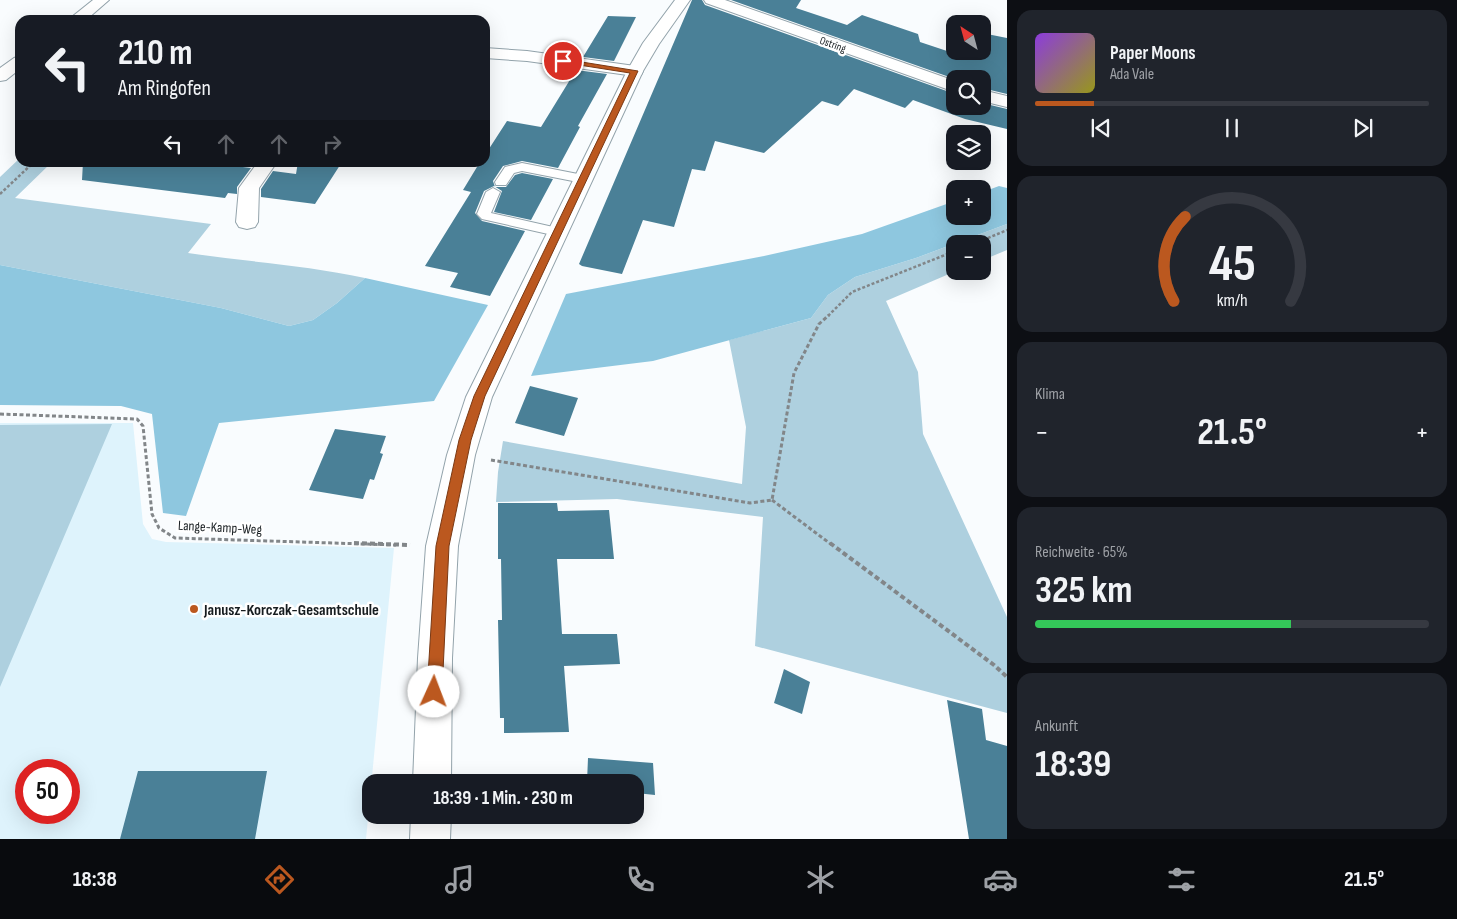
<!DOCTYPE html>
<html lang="de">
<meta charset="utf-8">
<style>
:root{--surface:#171b24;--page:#20242c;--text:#f1f3f6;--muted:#9ea1a6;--line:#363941;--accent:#bb581f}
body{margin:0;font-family:"Sofia Sans Condensed",sans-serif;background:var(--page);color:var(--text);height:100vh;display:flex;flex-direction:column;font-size:19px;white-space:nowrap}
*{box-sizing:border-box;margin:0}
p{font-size:16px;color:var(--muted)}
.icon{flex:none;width:28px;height:28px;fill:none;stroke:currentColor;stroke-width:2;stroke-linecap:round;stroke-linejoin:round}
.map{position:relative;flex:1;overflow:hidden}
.sheet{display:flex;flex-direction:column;gap:10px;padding:10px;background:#0d0f14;width:450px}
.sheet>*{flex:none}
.hud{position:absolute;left:15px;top:15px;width:475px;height:152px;border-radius:15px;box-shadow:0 5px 20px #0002;background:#171b24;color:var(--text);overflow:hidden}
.needle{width:32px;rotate:324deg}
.tools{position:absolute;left:946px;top:15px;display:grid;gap:10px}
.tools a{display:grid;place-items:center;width:45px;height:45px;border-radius:10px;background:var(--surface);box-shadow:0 5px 20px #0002;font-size:25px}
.speed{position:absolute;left:15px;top:759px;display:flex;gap:10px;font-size:25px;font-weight:700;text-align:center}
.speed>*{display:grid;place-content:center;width:65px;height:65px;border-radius:50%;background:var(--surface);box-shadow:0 5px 20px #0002;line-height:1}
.speed .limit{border:8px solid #d22;background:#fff;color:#111}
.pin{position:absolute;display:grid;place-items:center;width:42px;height:42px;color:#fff;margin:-21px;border:2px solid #fff;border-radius:50%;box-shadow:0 1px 5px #0007}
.me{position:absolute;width:55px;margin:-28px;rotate:2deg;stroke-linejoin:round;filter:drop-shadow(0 0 4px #0008)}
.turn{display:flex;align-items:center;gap:18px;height:105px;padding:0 20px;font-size:22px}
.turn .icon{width:65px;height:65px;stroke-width:2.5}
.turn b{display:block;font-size:35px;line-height:42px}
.lanes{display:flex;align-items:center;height:48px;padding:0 20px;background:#0003;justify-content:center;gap:25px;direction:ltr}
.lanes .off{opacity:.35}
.big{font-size:38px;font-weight:700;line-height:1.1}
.sheet .widget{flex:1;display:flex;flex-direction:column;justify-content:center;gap:8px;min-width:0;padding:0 18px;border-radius:15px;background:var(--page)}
.sheet .dial{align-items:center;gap:0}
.dial svg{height:130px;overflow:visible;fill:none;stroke:var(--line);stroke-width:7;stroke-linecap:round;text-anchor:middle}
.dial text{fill:var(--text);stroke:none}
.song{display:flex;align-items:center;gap:15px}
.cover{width:60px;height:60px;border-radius:8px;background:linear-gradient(135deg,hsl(270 70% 55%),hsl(60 70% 35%))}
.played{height:5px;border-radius:2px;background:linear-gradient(90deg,var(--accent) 15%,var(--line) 15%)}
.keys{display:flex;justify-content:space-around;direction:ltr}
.heat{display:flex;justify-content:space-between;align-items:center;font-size:28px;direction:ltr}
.charge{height:8px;border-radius:4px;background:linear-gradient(90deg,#34c759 65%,var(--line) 0)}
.trip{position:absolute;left:362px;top:774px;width:282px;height:50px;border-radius:15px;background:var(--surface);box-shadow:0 5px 20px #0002;font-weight:700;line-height:50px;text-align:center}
.tabs{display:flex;height:80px;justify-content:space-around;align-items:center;background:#090b0e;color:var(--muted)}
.tabs .icon{width:35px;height:35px}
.tabs .active{color:var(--accent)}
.tabs b{font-size:22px;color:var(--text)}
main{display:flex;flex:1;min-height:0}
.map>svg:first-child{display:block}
.built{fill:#def3fc;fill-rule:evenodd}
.green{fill:#aed0df}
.forest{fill:#8ec7df}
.building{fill:#4a8097}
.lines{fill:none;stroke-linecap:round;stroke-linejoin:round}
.lane-casing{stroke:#93a3ab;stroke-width:2}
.street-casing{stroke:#93a3ab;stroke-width:2}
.secondary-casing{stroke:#93a3ab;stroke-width:2}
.path-far2{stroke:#828689;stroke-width:2.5;stroke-dasharray:3 2;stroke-linecap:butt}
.path-far1{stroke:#828689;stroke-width:3;stroke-dasharray:4 2.5;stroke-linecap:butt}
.path{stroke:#828689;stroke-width:4;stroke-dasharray:5 3;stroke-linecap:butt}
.lane{fill:#fff;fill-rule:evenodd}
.street{fill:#fff;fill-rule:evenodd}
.secondary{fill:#fff;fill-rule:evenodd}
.route{fill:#bb581f;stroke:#7a3914}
.poi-dot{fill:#bb581f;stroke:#fff;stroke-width:2}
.labels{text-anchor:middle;stroke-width:5;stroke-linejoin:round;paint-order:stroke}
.far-street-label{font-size:11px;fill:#171d20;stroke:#fff}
.street-label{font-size:14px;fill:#171d20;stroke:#fff}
.near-poi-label{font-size:16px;font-weight:bold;fill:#171d20;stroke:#fff;text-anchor:start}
</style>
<main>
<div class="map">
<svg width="1007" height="839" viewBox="0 0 1007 839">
<rect width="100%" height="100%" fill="#f9fcfe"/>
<path class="built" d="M0 423H133L143 524 152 539 166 542 394 548 366 839H0ZM26 770H69V812H26Z"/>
<path class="green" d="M20 158V162L51 163 15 198 211 224 188 253C247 262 306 265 365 278L337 303 313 320 289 326 221 308 0 265V177Z
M1007 224V250L983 260 982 244H955L956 271 886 301 918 372 923 434 1007 617V713L755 646 763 517 617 499 496 502 498 472 503 441 742 484 746 427 729 340 811 318 828 295 855 277 916 258Z
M112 424 0 687V425Z"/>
<path class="forest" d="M999 186 1007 188V224L916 258 855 277 828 295 811 318 653 361 531 376 566 294 764 256 862 234 955 201V216H982L983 192Z
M0 265 221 308 289 326 313 320 337 303 365 278 488 305 434 401 219 423 186 516 163 513 152 414 121 406 0 405Z"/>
<path class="building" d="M692 0H702L705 5 955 94V106H982V103L1007 109V129L965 119 913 100 905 108 854 89 838 106 822 101 764 153 715 141 705 171 692 169 674 227 643 220 622 274 582 266 579 264Z
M731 0H801L796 8 847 25 862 15 918 34 920 42 968 58 971 51H982V33L1007 38V94L982 88V79H955Z
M608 16 636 17 614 61 583 57Z
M576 70 607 74 578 126 580 127 558 168 522 161 503 166 493 181 495 187H506L515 175 522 173 553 179 531 220 494 212 502 191 494 186 484 191 475 213 482 221 525 231 490 296 450 287 458 273 425 266 471 192 463 190 480 162H485V155L507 121 541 127Z
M83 162H202L251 168 237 187V194L228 193 225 198 82 180Z
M298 162H342L315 204 261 197V189L273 171 296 174Z
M530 386 578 398 564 436 515 423Z
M335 429 386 436 380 453 383 454 374 480 370 479 363 499 309 490Z
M498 503H557L558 511 609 510 614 559H557L562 634H617L620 664 564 666 569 732 504 733V718H500L498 620H502L501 559H498Z
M784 669 810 682 802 714 774 703Z
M947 700 982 709 986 740 1007 746V839H969Z
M588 758 653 763 655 795 636 793V782H587Z
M138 771H267L255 839H120Z"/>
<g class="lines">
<defs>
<path id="lane" d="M522 163 583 175 589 179 583 183 522 171 514 173 506 185H496L495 182 505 167Z
M493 188 500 192 491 213 562 229 564 232 562 235 557 236 482 219 477 214 486 192Z"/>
<path id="street" d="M93 0H109L86 20H68Z
M485 48 527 51 635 66 641 67 643 71 641 75 635 76 527 61 485 58Z
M20 56V69L6 80 0 81V68L14 58Z
M258 162H277L259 188 258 222 255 227 247 229 239 227 236 222 239 188Z"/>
<path id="secondary" d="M675 0H690L659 44 643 71 492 397 475 455 458 546 452 658 451 782H413L418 658 426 546 447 455 466 397 627 71 643 43Z
M704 0H725L955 81V92L706 3Z
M982 90 1007 96V107L982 101Z
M411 815H451L450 839H410Z"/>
</defs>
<use href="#lane" class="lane-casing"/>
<use href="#street" class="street-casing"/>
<use href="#secondary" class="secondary-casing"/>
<path class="path-far2" d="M0 194 34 162
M974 244 1007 230
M828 316 852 292 955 251"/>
<path class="path-far1" d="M0 414 137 419 143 426 152 514 159 528 175 538 396 545
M491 460 750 503 772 500 794 373 819 324 829 315
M772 500 832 545"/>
<path class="path" d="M354 543 410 545
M830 543 994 665 1007 677"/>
<use href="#lane" class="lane"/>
<use href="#street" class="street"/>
<use href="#secondary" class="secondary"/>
</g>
<path class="route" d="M563 59 638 71 485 396 471 440 449 546 442 692 439 697 434 700 429 697 427 692 436 546 459 440 474 396 630 73 560 62V60Z"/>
<circle class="poi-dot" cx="194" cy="609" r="5"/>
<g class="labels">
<g class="far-street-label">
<text transform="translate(833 44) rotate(20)" y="4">Ostring</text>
</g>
<g class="street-label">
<text transform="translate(220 527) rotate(3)" y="5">Lange-Kamp-Weg</text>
</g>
<g class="near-poi-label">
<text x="204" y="615">Janusz-Korczak-Gesamtschule</text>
</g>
</g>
</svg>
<div class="tools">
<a><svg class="needle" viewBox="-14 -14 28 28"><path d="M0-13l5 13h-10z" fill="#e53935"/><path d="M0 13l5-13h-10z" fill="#9ea1a6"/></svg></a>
<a><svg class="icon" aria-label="search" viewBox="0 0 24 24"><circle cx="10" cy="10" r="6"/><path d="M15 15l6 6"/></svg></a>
<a><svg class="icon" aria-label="layers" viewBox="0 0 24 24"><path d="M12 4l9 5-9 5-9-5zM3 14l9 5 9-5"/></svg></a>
<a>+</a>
<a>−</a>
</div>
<div class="speed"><div class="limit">50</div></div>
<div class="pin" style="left:563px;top:61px;background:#d93025"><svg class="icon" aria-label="arrive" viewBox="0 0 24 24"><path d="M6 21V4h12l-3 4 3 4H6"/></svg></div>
<svg class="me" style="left:434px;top:692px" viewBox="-20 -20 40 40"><circle r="19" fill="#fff"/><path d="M0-13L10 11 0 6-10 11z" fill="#bb581f"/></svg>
<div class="trip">18:39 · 1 Min. · 230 m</div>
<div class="hud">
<div class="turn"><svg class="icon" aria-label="left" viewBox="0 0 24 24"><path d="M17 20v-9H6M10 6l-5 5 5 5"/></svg><div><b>210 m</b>Am Ringofen</div></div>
<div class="lanes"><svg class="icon" aria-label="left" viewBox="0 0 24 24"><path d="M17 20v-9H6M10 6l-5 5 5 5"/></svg><svg class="icon off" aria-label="ahead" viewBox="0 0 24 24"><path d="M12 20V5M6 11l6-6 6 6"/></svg><svg class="icon off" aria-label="ahead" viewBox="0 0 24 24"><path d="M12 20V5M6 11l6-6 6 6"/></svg><svg class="icon off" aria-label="right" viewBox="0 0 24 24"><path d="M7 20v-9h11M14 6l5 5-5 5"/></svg></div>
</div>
</div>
<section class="sheet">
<div class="widget">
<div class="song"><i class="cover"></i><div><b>Paper Moons</b><p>Ada Vale</p></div></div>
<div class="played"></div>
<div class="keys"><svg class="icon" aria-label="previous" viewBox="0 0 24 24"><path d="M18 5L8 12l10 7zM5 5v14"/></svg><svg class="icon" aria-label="pause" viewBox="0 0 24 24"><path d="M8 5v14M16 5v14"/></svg><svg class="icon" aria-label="next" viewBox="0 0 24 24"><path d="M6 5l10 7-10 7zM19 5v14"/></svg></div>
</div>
<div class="widget dial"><svg viewBox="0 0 100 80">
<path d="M14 69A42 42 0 1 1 86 69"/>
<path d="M14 69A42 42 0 0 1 21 17" stroke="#bb581f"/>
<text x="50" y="56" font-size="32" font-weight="700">45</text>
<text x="50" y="72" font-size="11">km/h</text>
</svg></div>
<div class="widget"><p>Klima</p>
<div class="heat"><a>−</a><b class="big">21.5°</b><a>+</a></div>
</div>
<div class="widget"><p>Reichweite · 65%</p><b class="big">325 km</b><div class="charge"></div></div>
<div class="widget"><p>Ankunft</p><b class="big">18:39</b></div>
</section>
</main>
<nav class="tabs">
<b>18:38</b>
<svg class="icon active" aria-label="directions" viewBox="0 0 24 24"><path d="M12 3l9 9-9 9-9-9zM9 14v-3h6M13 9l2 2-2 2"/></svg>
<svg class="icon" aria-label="music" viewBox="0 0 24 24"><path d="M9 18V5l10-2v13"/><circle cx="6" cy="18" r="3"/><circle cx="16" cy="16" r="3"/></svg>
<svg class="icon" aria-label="phone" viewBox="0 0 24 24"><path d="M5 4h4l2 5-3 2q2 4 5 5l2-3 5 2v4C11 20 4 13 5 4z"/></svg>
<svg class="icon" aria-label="climate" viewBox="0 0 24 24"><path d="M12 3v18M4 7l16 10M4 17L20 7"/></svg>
<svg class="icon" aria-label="car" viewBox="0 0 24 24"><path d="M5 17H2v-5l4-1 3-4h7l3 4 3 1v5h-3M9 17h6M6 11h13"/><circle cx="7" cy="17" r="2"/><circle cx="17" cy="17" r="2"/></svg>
<svg class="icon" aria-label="filters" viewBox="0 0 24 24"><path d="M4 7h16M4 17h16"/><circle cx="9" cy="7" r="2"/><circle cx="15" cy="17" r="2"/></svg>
<b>21.5°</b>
</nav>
